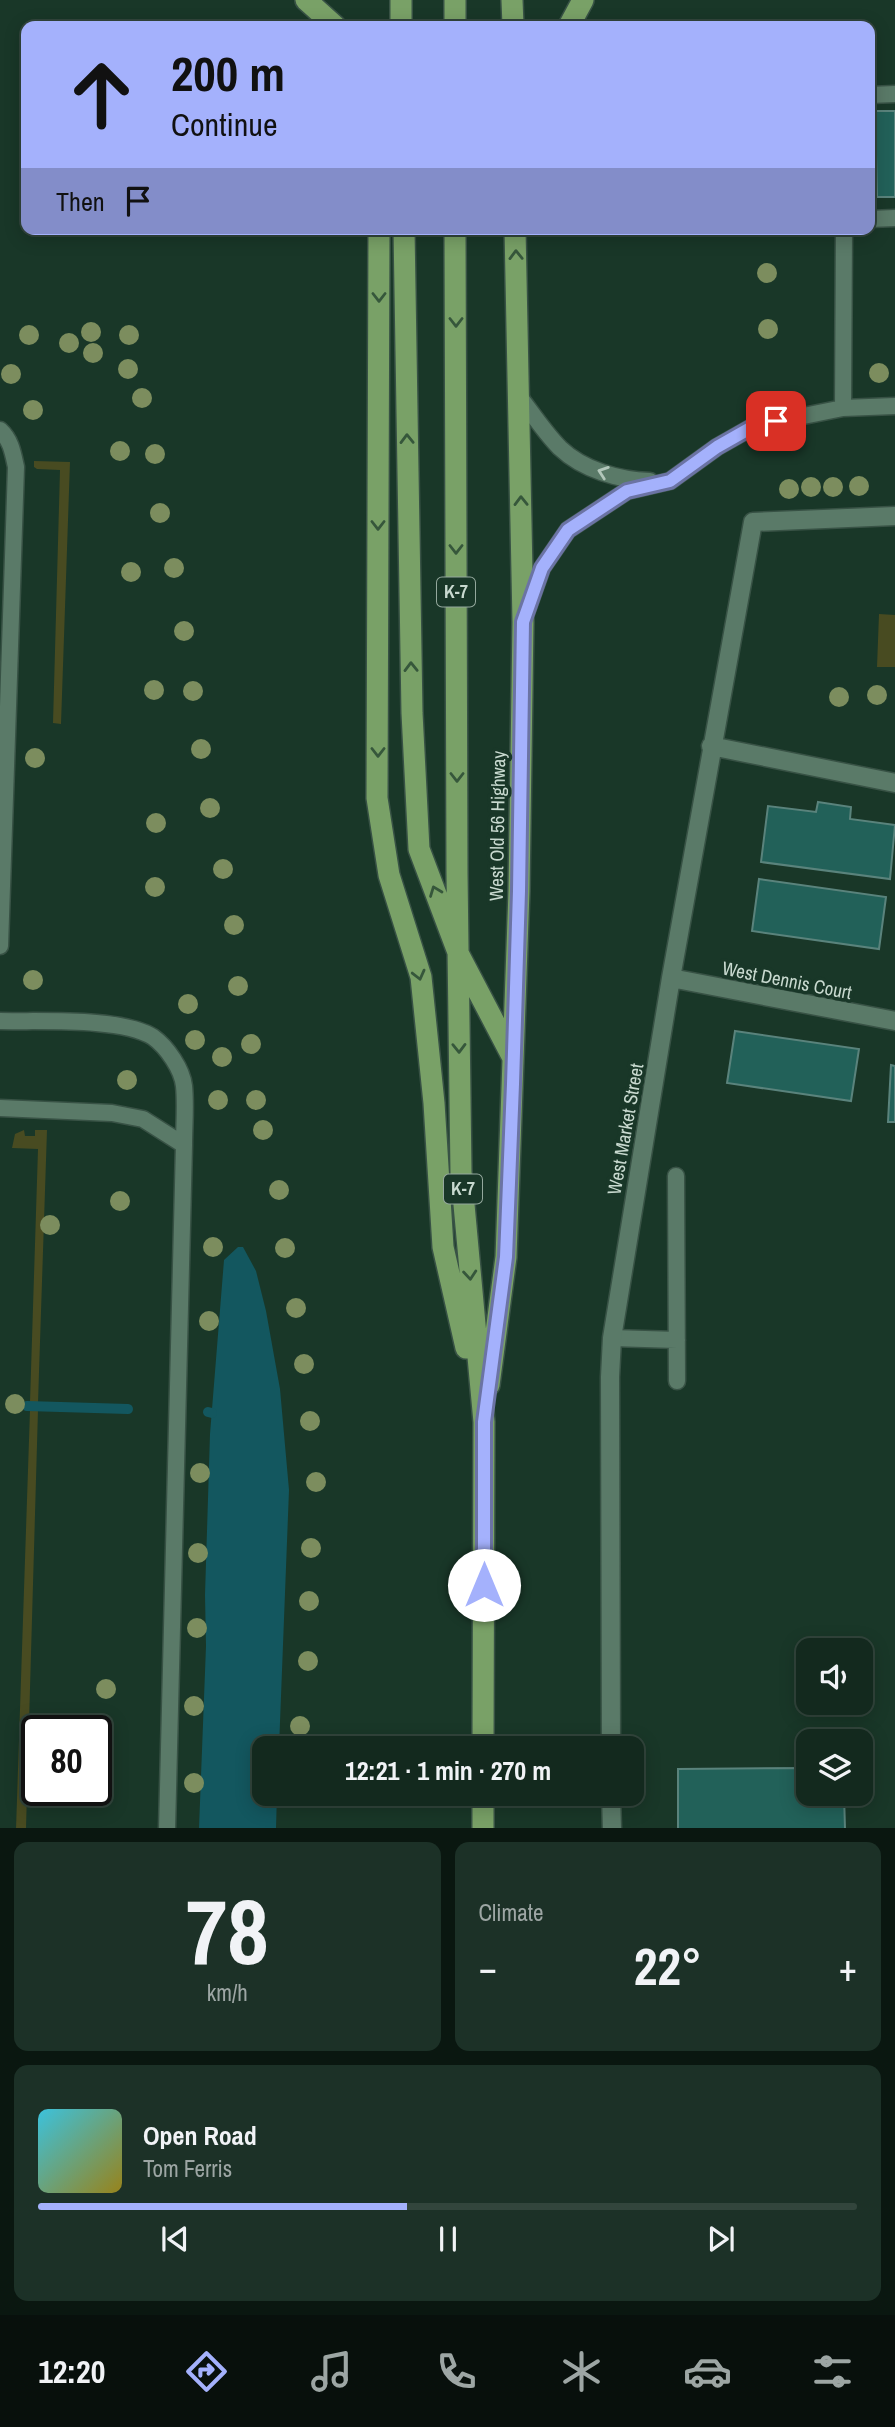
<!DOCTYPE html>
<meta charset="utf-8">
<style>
:root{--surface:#13291e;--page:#1c3127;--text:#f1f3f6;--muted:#9da6a4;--line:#32453c;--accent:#a4b1fc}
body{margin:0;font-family:"Archivo Narrow",sans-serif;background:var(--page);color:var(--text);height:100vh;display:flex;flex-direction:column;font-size:26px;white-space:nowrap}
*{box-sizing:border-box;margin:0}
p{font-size:23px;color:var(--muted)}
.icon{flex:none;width:38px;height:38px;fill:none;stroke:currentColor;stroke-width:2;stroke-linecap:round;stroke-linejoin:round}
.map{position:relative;height:1828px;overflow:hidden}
.drawer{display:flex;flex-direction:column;gap:14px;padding:14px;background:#0a1710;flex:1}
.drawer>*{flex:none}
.hud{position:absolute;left:21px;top:21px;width:854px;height:214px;border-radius:14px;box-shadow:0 4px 18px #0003,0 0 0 2px var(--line);background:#a4b1fc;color:#111;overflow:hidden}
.fabs{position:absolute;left:796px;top:1638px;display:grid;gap:14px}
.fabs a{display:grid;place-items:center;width:77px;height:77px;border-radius:14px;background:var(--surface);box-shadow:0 4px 18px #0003,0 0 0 2px var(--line);font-size:35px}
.speed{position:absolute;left:21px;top:1715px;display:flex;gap:14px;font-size:35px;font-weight:700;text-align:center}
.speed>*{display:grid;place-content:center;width:91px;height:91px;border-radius:50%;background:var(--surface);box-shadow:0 4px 18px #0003,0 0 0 2px var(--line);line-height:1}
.speed .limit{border:4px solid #111;border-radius:10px;background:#fff;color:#111}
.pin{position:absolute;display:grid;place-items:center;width:60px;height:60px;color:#fff;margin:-30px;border-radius:14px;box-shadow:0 4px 10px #0006}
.me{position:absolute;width:77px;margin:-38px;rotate:0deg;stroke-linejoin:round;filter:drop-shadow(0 0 5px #0008)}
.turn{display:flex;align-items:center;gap:24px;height:147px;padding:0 35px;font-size:32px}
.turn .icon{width:91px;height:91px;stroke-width:2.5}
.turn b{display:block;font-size:49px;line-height:60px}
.then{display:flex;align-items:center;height:66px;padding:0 35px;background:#0003;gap:14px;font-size:26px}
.big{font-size:52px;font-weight:700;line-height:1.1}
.drawer .widget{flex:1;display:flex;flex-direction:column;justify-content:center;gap:10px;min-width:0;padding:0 24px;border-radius:14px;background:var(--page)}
.drawer .dial{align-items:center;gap:0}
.dial b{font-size:91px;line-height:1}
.song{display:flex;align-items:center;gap:21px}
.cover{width:84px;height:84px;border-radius:10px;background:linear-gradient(135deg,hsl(190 70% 55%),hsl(50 70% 35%))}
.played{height:7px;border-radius:4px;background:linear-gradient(90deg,var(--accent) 45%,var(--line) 45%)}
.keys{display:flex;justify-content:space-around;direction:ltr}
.heat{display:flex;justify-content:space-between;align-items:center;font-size:38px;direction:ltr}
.drawer .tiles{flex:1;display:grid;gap:14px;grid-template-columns:1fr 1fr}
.widget:last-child{grid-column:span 2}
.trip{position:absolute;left:252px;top:1736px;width:392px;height:70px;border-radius:14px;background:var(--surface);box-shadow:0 4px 18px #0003,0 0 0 2px var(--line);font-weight:700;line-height:70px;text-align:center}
.tab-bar{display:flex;height:112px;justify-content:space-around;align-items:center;background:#08100c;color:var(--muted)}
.tab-bar .icon{width:49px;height:49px}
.tab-bar .on{color:var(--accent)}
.tab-bar b{font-size:32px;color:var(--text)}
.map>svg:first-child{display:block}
.green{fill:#484b21}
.water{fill:#13575f}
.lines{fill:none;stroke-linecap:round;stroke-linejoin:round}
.stream{stroke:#13575f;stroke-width:10}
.building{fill:#226159;stroke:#5a837c;stroke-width:2}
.lane-casing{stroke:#385245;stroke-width:19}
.street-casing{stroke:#385245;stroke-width:21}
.highway-casing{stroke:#385245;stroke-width:24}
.lane{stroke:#5a7a68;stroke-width:16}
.street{stroke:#5a7a68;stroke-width:18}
.highway{stroke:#79a167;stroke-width:21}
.tree{fill:#7c8d5e}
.oneway{stroke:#36573b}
.oneway2{stroke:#b2c6ba}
.route-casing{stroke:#6b73a4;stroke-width:18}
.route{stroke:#a4b1fc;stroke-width:12}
.labels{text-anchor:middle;stroke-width:7;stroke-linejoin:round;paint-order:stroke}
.shield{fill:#193728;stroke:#94a89d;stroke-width:2}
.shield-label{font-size:18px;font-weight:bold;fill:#c8d9cf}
.street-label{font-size:19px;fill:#c8d9cf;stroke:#193728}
</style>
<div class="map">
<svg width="895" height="1829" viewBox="0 0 895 1829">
<rect width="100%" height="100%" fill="#193728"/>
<path class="green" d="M34 461 70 462 61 724 53 723 60 470 37 469 34 467Z
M879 614 895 615V667H877Z
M24 1130 25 1136H35V1130H47L38 1403 30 1402 38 1149 12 1148 15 1134Z
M30 1410H38L26 1828 16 1829Z"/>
<path class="water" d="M238 1247H243L256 1271 266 1311 280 1389 289 1490 279 1748H264V1794H277L276 1828H199L206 1646 205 1595 210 1434 224 1260Z"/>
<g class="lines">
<path class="stream" d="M27 1406 128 1409
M208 1412 212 1413"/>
</g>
<path class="building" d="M875 111H895V197H877Z
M818 802 851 807 850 819 895 825 890 879 761 862 768 806 816 812Z
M759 879 886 897 879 949 752 931Z
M735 1031 859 1049 851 1101 727 1083Z
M891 1065 895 1066V1122H888Z
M808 1768V1794H844L845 1829H678V1769Z"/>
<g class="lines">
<defs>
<path id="lane" d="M870 95 895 94
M870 219 895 218
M519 396C532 413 545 433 560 448 583 470 619 480 650 481
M843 408 844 229
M0 430C11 440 13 453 16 467L0 946
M526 613 542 568 568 530 627 491 670 481 717 447 754 426 843 408 895 406
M0 1021C39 1022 122 1017 153 1037 167 1047 182 1069 184 1086 186 1105 184 1126 184 1145
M0 1108 112 1113 143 1119 184 1145 167 1829
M676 1176 677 1381
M612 1338 677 1340"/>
<path id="street" d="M711 746 895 783
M671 978 895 1021
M611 1748 610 1377 612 1338 671 978 753 522 895 516
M611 1794 612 1829"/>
<path id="highway" d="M306 0 335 26
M401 0V26
M455 0V26
M512 0 513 26
M569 26 583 0
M379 229 377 798 389 875 421 977 434 1103 443 1247 466 1348
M404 229 412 713 419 849 459 955 513 1058
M455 229 457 873 461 1172 484 1422 483 1748
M489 1385 506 1257 519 891 523 622 515 229
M483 1829V1794"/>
</defs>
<use href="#lane" class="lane-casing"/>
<use href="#street" class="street-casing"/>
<use href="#highway" class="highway-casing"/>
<use href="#lane" class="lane"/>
<use href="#street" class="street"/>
<use href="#highway" class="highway"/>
</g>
<g class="tree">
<circle cx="767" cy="273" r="10"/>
<circle cx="768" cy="329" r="10"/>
<circle cx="91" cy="332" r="10"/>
<circle cx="29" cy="335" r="10"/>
<circle cx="129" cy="335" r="10"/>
<circle cx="69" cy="343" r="10"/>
<circle cx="93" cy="353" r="10"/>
<circle cx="128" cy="369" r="10"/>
<circle cx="879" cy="373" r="10"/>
<circle cx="11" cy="374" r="10"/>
<circle cx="142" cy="398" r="10"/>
<circle cx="33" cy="410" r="10"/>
<circle cx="120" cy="451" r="10"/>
<circle cx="155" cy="454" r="10"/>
<circle cx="859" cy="486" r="10"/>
<circle cx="811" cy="487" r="10"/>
<circle cx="833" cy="487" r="10"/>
<circle cx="789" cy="489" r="10"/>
<circle cx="160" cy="513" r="10"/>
<circle cx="174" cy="568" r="10"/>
<circle cx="131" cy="572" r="10"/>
<circle cx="184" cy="631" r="10"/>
<circle cx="154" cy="690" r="10"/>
<circle cx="193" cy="691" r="10"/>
<circle cx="877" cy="695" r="10"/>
<circle cx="839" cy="697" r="10"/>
<circle cx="201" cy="749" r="10"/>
<circle cx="35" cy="758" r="10"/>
<circle cx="210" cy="808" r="10"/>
<circle cx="156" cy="823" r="10"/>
<circle cx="223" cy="869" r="10"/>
<circle cx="155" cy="887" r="10"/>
<circle cx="234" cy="925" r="10"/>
<circle cx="33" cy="980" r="10"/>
<circle cx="238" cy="986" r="10"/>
<circle cx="188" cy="1004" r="10"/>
<circle cx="195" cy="1040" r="10"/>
<circle cx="251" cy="1044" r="10"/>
<circle cx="222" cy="1057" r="10"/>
<circle cx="127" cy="1080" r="10"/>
<circle cx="218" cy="1100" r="10"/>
<circle cx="256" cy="1100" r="10"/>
<circle cx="263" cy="1130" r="10"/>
<circle cx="279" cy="1190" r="10"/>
<circle cx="120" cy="1201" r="10"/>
<circle cx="50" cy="1225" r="10"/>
<circle cx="213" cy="1247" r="10"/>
<circle cx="285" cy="1248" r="10"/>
<circle cx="296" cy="1308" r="10"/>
<circle cx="209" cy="1321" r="10"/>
<circle cx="304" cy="1364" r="10"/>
<circle cx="15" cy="1404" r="10"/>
<circle cx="310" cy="1421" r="10"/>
<circle cx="200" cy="1473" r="10"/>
<circle cx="316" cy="1482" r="10"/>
<circle cx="311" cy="1548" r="10"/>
<circle cx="198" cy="1553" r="10"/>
<circle cx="309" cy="1601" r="10"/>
<circle cx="197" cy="1628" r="10"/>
<circle cx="308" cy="1661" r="10"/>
<circle cx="106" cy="1689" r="10"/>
<circle cx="194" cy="1706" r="10"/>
<circle cx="300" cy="1726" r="10"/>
<circle cx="194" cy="1783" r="10"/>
</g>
<defs><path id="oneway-chevron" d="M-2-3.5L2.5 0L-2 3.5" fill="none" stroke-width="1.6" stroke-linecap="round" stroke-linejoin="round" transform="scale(1.75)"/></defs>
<g class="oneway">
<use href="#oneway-chevron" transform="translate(516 255) rotate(-91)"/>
<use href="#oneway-chevron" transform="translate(379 297) rotate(90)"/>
<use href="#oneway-chevron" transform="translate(456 322) rotate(90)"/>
<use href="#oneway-chevron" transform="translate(407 439) rotate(-91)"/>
<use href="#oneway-chevron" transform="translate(521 501) rotate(-91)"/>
<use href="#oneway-chevron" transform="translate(378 525) rotate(90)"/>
<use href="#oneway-chevron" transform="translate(456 549) rotate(90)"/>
<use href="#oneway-chevron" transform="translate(411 667) rotate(-91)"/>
<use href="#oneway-chevron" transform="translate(378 752) rotate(90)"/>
<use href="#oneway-chevron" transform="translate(457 777) rotate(90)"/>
<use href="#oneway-chevron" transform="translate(435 891) rotate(-111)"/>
<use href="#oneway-chevron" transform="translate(419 975) rotate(76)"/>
<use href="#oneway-chevron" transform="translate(459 1048) rotate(89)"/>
<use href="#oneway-chevron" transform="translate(470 1275) rotate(85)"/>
</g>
<use class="oneway2" href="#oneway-chevron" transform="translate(603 472) rotate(-161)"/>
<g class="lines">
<defs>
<path id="route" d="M484 1585V1422L506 1257 513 1084 519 891 523 622 542 568 568 530 627 491 670 481 717 447 754 426 776 421"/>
</defs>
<use href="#route" class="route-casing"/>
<use href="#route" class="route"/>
</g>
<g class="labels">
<g class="shield">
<rect x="437" y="577.5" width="38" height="29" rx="5"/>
<rect x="444" y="1174.5" width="38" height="29" rx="5"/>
</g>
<g class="shield-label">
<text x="456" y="598">K-7</text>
<text x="463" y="1195">K-7</text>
</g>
<g class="street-label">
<text transform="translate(497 826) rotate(-89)" y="7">West Old 56 Highway</text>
<text transform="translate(787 980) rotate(11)" y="7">West Dennis Court</text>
<text transform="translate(625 1129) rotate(-80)" y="7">West Market Street</text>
</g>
</g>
</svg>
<div class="fabs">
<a><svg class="icon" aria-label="sound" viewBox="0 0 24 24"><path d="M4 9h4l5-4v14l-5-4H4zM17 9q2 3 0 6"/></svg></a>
<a><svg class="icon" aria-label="layers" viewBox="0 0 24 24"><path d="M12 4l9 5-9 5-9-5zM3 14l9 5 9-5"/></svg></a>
</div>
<div class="speed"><div class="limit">80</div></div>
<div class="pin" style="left:776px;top:421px;background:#d93025"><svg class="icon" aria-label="arrive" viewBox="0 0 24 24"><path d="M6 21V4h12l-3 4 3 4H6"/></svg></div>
<svg class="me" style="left:484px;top:1585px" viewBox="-20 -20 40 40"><circle r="19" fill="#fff"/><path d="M0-13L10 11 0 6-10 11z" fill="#a4b1fc"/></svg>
<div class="trip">12:21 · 1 min · 270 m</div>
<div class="hud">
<div class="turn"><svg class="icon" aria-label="ahead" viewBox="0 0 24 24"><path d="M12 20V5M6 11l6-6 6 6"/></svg><div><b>200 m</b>Continue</div></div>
<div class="then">Then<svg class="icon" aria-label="arrive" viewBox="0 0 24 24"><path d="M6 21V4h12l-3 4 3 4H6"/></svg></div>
</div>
</div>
<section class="drawer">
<div class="tiles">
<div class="widget dial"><b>78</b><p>km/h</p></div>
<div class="widget"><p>Climate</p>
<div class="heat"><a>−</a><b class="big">22°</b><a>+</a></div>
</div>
<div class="widget">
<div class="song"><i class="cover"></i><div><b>Open Road</b><p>Tom Ferris</p></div></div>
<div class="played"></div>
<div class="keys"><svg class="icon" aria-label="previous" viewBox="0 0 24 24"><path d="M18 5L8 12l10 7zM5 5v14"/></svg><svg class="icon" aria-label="pause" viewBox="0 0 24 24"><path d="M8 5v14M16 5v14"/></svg><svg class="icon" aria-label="next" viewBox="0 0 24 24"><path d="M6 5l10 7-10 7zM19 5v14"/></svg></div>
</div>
</div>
</section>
<nav class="tab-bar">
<b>12:20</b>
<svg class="icon on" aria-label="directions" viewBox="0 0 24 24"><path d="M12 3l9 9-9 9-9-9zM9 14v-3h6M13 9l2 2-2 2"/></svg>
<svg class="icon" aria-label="music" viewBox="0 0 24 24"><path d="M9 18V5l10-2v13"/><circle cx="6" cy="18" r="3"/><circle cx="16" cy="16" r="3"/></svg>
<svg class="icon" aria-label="phone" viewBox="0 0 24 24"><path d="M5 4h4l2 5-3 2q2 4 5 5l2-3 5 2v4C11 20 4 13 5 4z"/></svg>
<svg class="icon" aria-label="climate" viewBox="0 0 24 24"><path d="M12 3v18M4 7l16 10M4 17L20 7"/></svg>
<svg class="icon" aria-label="car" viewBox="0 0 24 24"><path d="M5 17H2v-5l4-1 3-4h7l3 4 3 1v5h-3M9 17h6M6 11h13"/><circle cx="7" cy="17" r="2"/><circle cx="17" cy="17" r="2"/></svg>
<svg class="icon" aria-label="filters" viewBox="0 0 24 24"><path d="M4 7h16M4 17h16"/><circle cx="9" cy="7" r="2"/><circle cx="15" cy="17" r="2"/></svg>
</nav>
